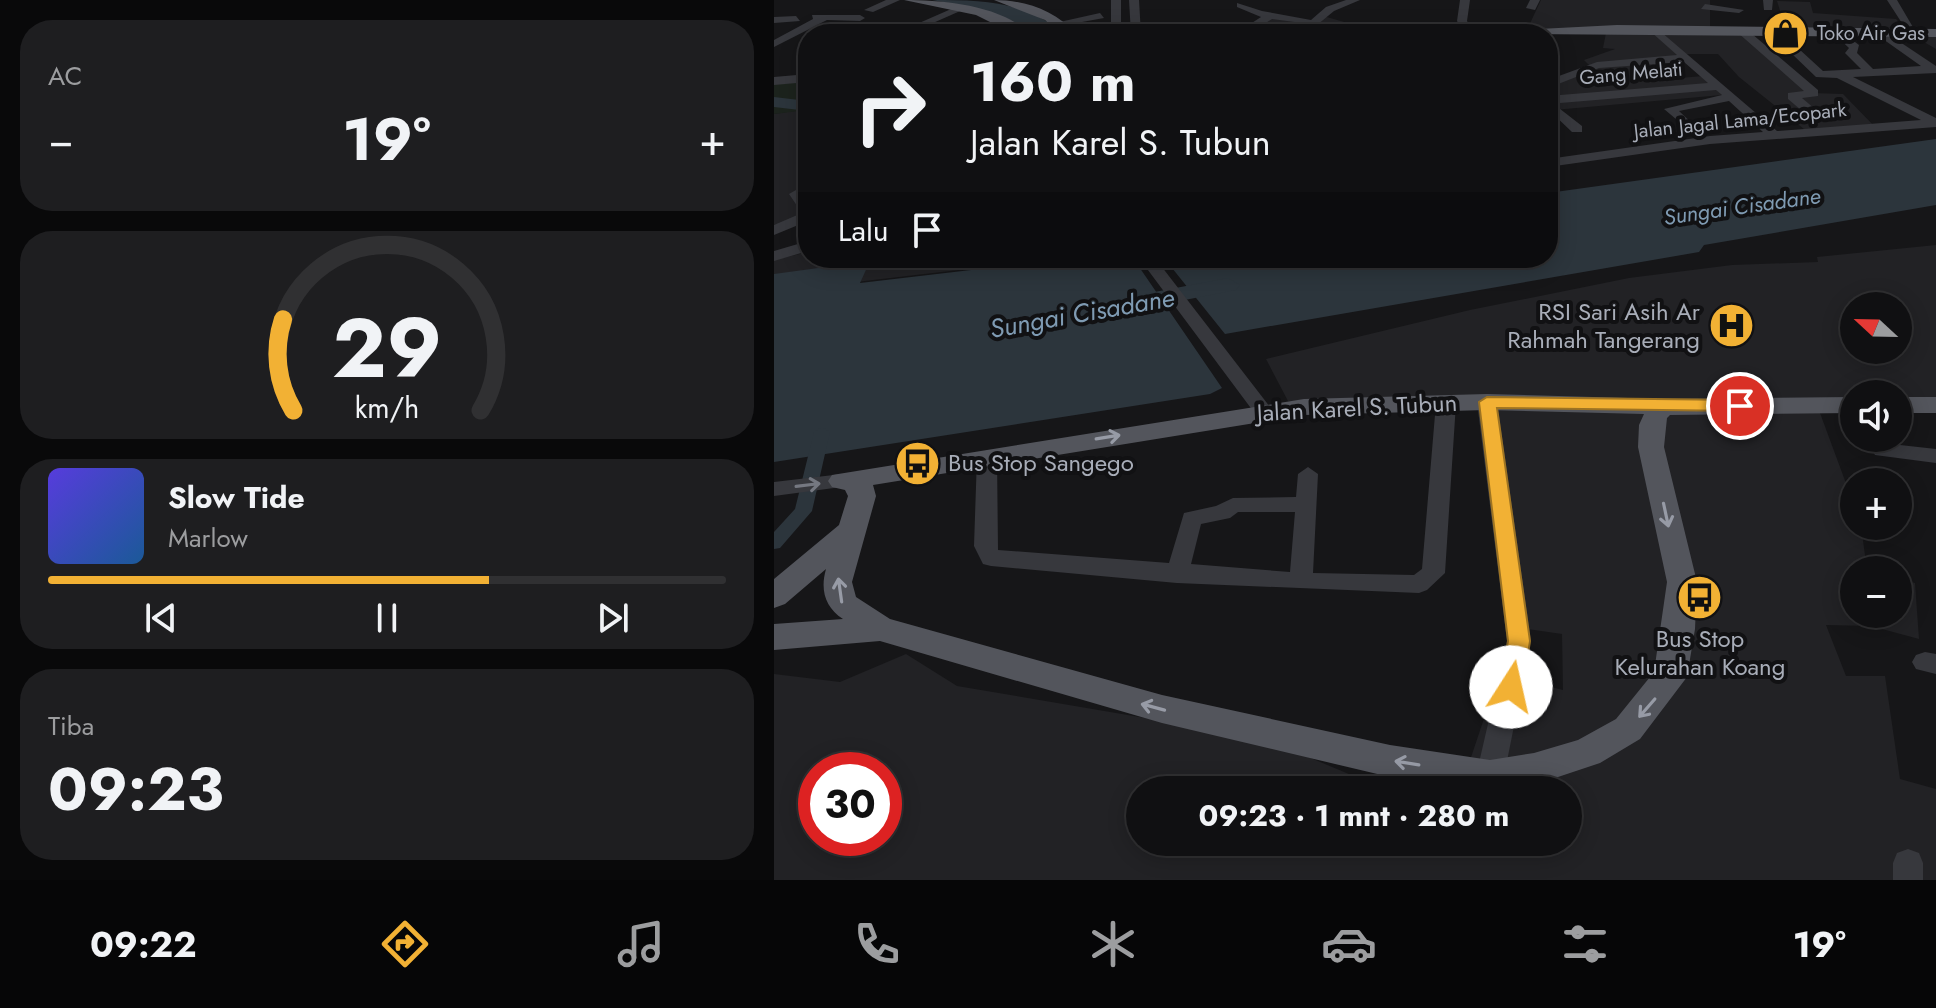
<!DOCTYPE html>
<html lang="id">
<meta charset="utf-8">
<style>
:root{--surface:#101012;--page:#1e1e20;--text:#f1f3f6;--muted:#9c9d9f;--line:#303032;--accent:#f2b134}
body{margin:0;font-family:Jost,sans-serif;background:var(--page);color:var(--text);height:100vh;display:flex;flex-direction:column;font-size:30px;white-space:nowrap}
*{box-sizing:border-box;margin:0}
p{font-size:26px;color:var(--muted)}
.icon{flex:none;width:44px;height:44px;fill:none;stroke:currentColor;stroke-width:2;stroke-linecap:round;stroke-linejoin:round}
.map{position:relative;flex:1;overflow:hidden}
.drawer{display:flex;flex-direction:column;gap:20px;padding:20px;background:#09090a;width:774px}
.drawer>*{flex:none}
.banner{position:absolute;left:24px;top:24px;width:760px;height:244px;border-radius:32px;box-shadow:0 4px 20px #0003,0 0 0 2px var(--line);background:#101012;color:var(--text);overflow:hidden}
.needle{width:52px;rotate:292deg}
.tools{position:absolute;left:1066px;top:292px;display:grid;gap:16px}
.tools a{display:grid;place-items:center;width:72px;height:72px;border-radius:50%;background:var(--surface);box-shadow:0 4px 20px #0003,0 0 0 2px var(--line);font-size:40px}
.speed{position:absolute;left:24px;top:752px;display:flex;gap:16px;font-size:40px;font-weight:700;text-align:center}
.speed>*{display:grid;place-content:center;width:104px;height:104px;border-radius:50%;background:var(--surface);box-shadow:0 4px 20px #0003,0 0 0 2px var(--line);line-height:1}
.speed .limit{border:12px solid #d22;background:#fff;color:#111}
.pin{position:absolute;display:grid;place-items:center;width:68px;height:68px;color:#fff;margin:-34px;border:4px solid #fff;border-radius:50%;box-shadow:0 2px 8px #0007}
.me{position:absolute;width:88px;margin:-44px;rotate:10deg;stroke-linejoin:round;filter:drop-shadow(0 0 6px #0008)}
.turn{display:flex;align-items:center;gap:28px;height:168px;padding:0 40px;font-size:36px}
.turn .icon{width:104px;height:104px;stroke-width:2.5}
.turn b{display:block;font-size:56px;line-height:68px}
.then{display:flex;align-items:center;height:76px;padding:0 40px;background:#0003;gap:16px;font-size:30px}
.big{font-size:60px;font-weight:700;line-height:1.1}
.drawer .widget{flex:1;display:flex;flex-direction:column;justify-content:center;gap:12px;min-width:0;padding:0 28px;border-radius:32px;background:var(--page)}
.drawer .dial{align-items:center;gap:0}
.dial svg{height:208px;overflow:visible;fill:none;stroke:var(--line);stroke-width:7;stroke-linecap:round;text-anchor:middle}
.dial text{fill:var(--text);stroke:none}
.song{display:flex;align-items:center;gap:24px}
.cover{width:96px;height:96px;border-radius:12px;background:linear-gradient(135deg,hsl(250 70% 55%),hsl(210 70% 35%))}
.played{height:8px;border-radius:4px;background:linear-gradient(90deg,var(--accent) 65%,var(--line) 65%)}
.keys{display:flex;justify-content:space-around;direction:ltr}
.heat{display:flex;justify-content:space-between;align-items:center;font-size:44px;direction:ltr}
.trip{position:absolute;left:352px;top:776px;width:456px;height:80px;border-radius:40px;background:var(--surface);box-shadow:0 4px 20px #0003,0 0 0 2px var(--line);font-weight:700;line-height:80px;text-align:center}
.tab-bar{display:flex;height:128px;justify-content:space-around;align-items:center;background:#060607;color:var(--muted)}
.tab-bar .icon{width:56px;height:56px}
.tab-bar .active{color:var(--accent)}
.tab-bar b{font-size:36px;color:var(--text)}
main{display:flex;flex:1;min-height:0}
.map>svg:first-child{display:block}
.built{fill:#222225;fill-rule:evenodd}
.green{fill:#1c231d}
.water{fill:#2c353c}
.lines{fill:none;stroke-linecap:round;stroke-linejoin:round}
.canal{fill:#2c353c;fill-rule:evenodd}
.river{fill:#2c353c;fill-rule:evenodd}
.minor{fill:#37383d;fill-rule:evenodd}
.major{fill:#53555c;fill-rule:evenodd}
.oneway{stroke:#979ba6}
.oneway2{stroke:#757881}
.route{fill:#f2b134;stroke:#9d7322;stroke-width:2}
.labels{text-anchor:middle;stroke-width:8;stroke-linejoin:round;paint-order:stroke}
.far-poi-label{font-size:20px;fill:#a8adb8;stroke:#111113;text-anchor:start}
.far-street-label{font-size:20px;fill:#a8adb8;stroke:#111113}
.far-water-label{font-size:22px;font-style:italic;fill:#7f9bb3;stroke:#111113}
.poi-label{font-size:24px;fill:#a8adb8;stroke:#111113;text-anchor:end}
.street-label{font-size:24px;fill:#a8adb8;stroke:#111113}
.water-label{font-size:26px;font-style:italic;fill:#7f9bb3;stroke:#111113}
</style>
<main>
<section class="drawer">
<div class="widget"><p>AC</p>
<div class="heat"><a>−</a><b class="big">19°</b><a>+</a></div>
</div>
<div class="widget dial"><svg viewBox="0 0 100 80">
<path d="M14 69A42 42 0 1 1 86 69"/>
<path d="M14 69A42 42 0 0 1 10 34" stroke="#f2b134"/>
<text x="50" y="56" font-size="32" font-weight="700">29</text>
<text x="50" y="72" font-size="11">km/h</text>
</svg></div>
<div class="widget">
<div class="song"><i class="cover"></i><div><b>Slow Tide</b><p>Marlow</p></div></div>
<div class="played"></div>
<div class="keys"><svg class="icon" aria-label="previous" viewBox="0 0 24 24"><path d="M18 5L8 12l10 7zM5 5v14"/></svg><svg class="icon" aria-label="pause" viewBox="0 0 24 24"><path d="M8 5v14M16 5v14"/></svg><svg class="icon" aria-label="next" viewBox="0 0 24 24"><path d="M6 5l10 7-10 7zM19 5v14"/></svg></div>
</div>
<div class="widget"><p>Tiba</p><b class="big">09:23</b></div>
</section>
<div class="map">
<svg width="1162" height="880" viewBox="0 0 1162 880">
<rect width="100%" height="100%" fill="#161618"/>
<path class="built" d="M767 0H936V28L968 29 1036 93 1069 94 1103 129H1030L965 77 944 54H910L889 62 906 78 929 76 948 95 780 110 774 103V82L816 66 810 60 841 49 829 48 832 33 751 34Z
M1003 1 1036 2 1039 13 1122 19 1132 30 1162 31V49L1138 35 1013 33Z
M499 15 538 22 549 16 581 25 573 29 591 34H468Z
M26 110H34V193L26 195 34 217 0 225V114Z
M1162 245V412H1124V394H1080V412L1046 413 1080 505V526H1087L1093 570H1080V614H1124V579L1141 583 1145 639 1097 626 1052 625 1072 676H1111L1126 779 1162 789V880H0V674L66 682 132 654 183 686 489 738 613 790H366V842H794V790H686L725 674 789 690 788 634 747 628 719 400 514 401 492 359 696 310 855 278 958 265 1044 262 1043 257ZM1080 306H1124V350H1080ZM42 770H110V838H42Z
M34 252V258H286L65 284 0 299V260Z"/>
<path class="green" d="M34 82V110L0 114V84Z"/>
<path class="water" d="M158 0C211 0 249 1 292 34H256L239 21 196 7Z
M1162 139V205L930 245 925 252 451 334 390 258H774V193Z
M299 258H359L448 388 436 394 0 462V274L96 261 86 283Z"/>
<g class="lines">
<path class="canal" d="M48 427 56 432 38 511 6 548 0 549V532L21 509 40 432Z"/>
<path class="river" d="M0 97 34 101V111L0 107Z
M454 278 466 285 462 290 349 312 337 305 349 298Z"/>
<path class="minor" d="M112 0H126L99 12 90 10Z
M337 0H347V34H337Z
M355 0H365L367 34H357Z
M572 0H586L560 11 543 25 498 19 474 34H461L487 17 463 7V3L488 11 537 20 552 7Z
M686 0H696L693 21 701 34H691L683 21Z
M756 0H766L761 10 752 8Z
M989 0H999L998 10H990Z
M1113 0H1123L1143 34H1135Z
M931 4 970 10 965 13 927 9Z
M184 6 193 8 134 34H120Z
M326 13 330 18 286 26 281 23Z
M38 15H86L91 18 86 21 53 20 0 47V40L39 19Z
M22 16 26 21 0 23V17Z
M880 26 1003 131 1147 120 1063 78 1042 77 993 30 1002 28 1049 71 1087 69 1071 53 1075 48 1057 31 1062 28 1085 45 1083 53 1099 69 1147 66 1099 32 1108 30 1162 66V73L1079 77 1162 118V127L936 144 774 167V159L936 136 989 132 955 101 905 111 921 126 915 130 890 109 948 95 942 90 774 104V96L934 83 910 62 825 68 774 88V80L823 62 903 55 876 31 875 29Z
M963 28H971L1044 90V96L1028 98 1048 115V121H1040L1014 99V93L1030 91 963 32Z
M34 74V82L0 85V77Z
M781 105 808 126V132H798L777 112 775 109Z
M22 190 34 201V221L0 235V225L28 213 15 194Z
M34 241V251L0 261V251Z
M365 258H381L496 407 499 411 496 415H482Z
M713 396 723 402 757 641 730 776 726 785 716 788 706 785 702 776 733 641 703 402Z
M672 397 682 403 671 573 653 590 645 593 403 583 217 566 209 564 200 546 203 457 213 450 223 457 224 550 395 563 410 513 442 506 459 498 522 497 524 474 534 467 544 474 539 573 640 575 648 569 662 403ZM464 512H521L516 572 417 564 427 524 456 518Z
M1108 443 1162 449V463L1101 455 1098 450 1101 445Z
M68 474 78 481 75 486 0 496V482Z
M1151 652 1162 654V674L1142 669 1138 662 1142 655Z
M1134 849 1145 853 1149 863V880H1119V863L1123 853Z"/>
<path class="major" d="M130 0C171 0 225 5 258 34H240L202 15Z
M220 0C250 0 281 10 302 34H287L271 20Z
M843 25 1162 29V37L736 34 743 30Z
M713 394 889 399 1080 397V413L896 415 893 418 890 447 923 582 921 629 913 677 866 739 826 763 760 785 703 790 616 777 388 723 106 641 0 650V624L69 619C51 607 46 590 52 569L11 604 0 608V579L65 525 74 496 71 490 58 487 54 481 58 475 530 399ZM713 410 870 414 865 425 864 447 893 582 880 672 842 719 804 740 760 753 716 760 616 745 388 695 116 619 82 597 78 582 102 496 99 485 530 415Z
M1124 397H1162V413H1124Z"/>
</g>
<defs><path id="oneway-shaft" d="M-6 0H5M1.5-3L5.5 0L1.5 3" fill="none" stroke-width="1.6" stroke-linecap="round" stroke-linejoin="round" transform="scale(2)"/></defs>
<g class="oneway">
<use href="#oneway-shaft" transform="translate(334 437) rotate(-9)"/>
<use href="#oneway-shaft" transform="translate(892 515) rotate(78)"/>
<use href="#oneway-shaft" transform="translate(66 590) rotate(-98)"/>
<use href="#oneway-shaft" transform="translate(379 707) rotate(-165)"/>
<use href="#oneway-shaft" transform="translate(873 708) rotate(131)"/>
<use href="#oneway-shaft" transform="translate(633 763) rotate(-171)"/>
</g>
<use class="oneway2" href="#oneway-shaft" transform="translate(34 485) rotate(-7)"/>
<path class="route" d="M713 397 966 400 975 406 966 411 723 408 756 641 749 687 746 693 737 696 729 693 726 687 734 641 705 402Z"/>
<defs>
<symbol id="shop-disc" viewBox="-11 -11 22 22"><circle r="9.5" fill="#f2b134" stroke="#111113"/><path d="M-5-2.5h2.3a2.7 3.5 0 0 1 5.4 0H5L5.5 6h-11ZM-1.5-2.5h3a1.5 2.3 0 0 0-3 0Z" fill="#111"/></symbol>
<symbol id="hospital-disc" viewBox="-11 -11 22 22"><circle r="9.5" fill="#f2b134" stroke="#111113"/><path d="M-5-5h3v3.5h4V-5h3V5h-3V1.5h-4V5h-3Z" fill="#111"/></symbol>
<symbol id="bus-disc" viewBox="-11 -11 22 22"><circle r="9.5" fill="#f2b134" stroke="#111113"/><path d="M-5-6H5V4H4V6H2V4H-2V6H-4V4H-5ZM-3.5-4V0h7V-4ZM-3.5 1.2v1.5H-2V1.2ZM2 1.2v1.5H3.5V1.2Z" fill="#111"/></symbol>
</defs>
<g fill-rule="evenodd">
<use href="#shop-disc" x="986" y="8" width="51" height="51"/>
<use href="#hospital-disc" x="932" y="300" width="51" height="51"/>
<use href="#bus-disc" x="118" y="438" width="51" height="51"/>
<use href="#bus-disc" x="900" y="572" width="51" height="51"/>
</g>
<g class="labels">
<g class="far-poi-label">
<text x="1043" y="40">Toko Air Gas</text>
</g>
<g class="far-street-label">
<text transform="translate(857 73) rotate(-5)" y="7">Gang Melati</text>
<text transform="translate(966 120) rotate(-6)" y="7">Jalan Jagal Lama/Ecopark</text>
</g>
<g class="far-water-label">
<text transform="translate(968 206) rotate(-8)" y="8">Sungai Cisadane</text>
</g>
<g class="poi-label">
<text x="926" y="320">RSI Sari Asih Ar<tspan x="926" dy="28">Rahmah Tangerang</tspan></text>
<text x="174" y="471" text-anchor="start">Bus Stop Sangego</text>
<text x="926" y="647" text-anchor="middle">Bus Stop<tspan x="926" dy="28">Kelurahan Koang</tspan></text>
</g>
<g class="street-label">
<text transform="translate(583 408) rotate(-3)" y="8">Jalan Karel S. Tubun</text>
</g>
<g class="water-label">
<text transform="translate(308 313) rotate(-10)" y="9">Sungai Cisadane</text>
</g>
</g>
</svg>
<div class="tools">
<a><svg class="needle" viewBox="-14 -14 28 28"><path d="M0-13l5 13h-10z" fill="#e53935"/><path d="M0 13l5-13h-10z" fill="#9c9d9f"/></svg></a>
<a><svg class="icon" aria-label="sound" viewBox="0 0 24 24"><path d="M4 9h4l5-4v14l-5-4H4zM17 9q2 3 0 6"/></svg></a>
<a>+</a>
<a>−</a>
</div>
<div class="speed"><div class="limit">30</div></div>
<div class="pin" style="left:966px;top:406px;background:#d93025"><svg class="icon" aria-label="arrive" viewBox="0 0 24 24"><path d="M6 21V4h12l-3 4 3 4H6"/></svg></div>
<svg class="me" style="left:737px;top:687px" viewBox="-20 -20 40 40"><circle r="19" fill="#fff"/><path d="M0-13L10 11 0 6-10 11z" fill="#f2b134"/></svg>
<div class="trip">09:23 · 1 mnt · 280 m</div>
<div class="banner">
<div class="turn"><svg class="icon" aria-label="right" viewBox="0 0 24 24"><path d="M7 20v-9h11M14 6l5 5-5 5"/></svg><div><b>160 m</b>Jalan Karel S. Tubun</div></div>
<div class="then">Lalu<svg class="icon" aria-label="arrive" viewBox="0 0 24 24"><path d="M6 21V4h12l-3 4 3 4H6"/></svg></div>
</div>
</div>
</main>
<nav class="tab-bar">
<b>09:22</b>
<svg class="icon active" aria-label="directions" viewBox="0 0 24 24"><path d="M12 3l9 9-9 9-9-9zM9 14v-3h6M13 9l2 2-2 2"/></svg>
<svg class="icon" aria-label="music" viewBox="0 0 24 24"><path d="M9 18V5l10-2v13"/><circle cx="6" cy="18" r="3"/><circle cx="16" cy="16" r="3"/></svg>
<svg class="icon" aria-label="phone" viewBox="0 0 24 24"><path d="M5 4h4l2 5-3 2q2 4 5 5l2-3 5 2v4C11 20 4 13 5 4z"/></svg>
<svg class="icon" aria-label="climate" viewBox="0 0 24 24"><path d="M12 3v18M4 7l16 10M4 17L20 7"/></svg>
<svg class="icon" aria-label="car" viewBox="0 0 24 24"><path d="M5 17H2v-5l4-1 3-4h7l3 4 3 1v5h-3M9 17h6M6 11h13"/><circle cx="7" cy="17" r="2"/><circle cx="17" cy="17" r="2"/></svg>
<svg class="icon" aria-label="filters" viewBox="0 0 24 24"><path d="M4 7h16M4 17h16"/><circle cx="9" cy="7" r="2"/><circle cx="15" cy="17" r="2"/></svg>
<b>19°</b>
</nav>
